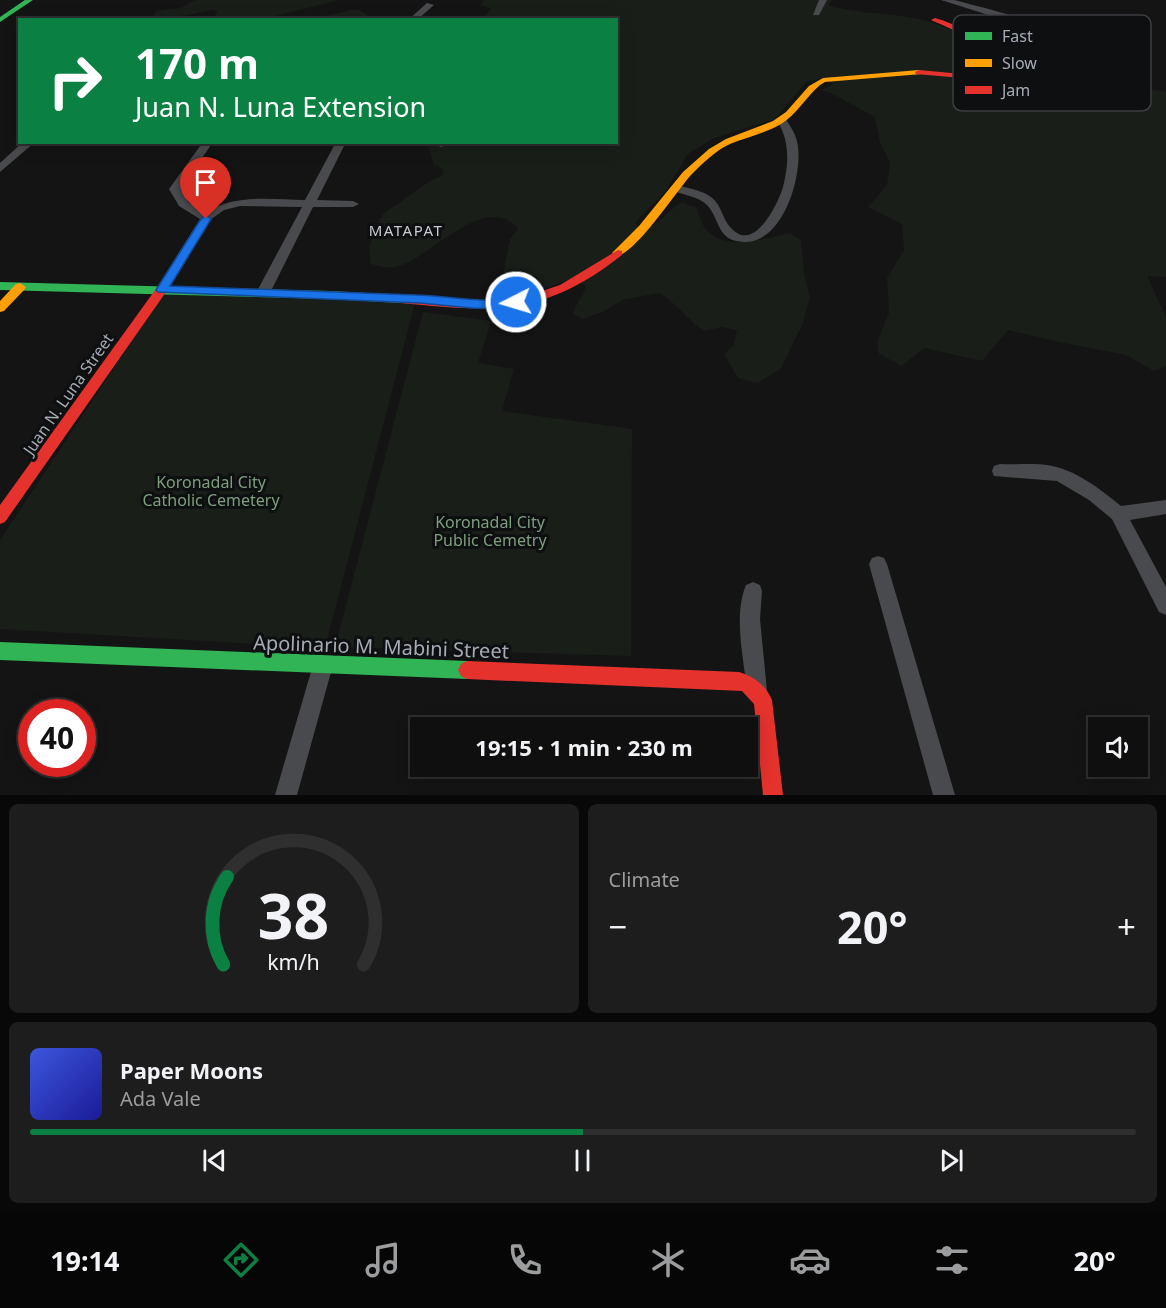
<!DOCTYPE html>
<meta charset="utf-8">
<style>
:root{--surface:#0f0f0f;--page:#1d1d1d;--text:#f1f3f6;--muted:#9b9c9e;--line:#2f2f2f;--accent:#0b8043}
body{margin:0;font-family:"Noto Sans",sans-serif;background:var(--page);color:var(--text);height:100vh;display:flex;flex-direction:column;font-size:22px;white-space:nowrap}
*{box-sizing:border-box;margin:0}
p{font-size:20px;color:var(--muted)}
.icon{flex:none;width:33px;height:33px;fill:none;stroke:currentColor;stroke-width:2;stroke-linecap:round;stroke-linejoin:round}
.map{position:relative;height:795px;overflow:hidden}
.details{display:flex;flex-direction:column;gap:9px;padding:9px;background:#080808;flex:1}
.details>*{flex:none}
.hud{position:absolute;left:18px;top:18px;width:600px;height:126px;border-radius:0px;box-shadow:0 3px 15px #0003,0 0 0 2px var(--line);background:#0b8043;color:#fff;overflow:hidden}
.buttons{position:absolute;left:1088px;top:717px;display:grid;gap:12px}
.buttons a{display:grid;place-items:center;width:60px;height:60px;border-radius:0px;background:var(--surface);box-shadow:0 3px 15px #0003,0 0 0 2px var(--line);font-size:30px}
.speed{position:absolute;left:18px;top:699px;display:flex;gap:12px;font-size:30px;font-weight:700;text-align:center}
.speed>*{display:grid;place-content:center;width:78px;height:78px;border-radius:50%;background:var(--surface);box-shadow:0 3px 15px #0003,0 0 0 2px var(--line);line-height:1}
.speed .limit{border:9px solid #d22;background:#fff;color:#111}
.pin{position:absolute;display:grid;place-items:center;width:51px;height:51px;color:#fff;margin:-62px -26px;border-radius:50% 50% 50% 0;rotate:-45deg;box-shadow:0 0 6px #0007}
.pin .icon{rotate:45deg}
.me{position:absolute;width:66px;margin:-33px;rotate:265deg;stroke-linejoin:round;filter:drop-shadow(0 0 4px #0008)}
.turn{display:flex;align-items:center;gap:21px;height:126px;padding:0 18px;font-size:27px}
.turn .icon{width:78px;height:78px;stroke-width:2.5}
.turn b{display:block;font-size:42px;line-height:51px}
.big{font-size:45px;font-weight:700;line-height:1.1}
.details .widget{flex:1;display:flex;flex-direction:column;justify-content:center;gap:9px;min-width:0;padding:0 21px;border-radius:9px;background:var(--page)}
.details .dial{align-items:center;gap:0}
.dial svg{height:156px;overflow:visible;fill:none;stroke:var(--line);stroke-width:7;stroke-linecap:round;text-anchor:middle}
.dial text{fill:var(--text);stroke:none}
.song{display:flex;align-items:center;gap:18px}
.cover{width:72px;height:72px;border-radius:9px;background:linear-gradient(135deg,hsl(230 70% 55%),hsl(240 70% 35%))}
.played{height:6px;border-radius:3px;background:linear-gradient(90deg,var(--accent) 50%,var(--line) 50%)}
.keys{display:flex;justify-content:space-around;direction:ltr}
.heat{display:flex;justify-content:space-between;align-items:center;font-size:33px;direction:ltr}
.details .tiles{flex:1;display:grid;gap:9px;grid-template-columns:1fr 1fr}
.widget:last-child{grid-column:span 2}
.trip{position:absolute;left:410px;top:717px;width:348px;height:60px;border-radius:0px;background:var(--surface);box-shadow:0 3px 15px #0003,0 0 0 2px var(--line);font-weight:700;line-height:60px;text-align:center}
.dock{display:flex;height:96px;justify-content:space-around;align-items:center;background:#060606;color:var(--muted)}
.dock .icon{width:42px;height:42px}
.dock .on{color:var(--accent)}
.dock b{font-size:27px;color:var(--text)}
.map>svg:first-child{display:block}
.green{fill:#191e19}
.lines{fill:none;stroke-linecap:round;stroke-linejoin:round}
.street{fill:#494a4d;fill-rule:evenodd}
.fast{fill:#30b455;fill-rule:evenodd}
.slow{fill:#ff9f0a;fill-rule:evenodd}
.jam{fill:#e5322d;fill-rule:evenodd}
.route{fill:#1a73e8;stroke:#114b97;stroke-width:1.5}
.labels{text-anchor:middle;stroke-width:6;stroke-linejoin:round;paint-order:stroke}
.far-neighbourhood-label{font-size:15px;letter-spacing:1.5px;fill:#c6cad1;stroke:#0e0f10}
.street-label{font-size:16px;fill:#a6abb5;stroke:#0e0f10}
.park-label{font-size:16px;fill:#7d9f7e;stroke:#0e0f10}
.near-street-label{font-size:20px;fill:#a6abb5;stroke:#0e0f10}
.key{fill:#0e0f10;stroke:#3c3e42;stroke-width:1.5}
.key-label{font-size:16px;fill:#a6abb5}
</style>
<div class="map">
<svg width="1166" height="795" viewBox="0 0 1166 795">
<rect width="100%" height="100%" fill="#141414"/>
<path class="green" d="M196 0H339L263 19H213L218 11 212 10 168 19H143L151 17 157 11 180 8Z
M484 0H832L828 5C861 15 897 12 930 22 951 29 970 39 990 45 1047 64 1107 83 1166 92V277L1147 276 1166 317V366L1154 371 1126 355 1059 342 1008 330 982 361 924 348 902 366 879 354 877 341 889 313 887 278 904 250 902 224 868 207 887 185 890 163 880 142 875 117 833 94 821 90 833 84 825 77 806 82 775 119 714 138 688 154 665 192 635 222 642 232C661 223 666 212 682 202L697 208C707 257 753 241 790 233L801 240 804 273 810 297 803 323 781 368 758 383 738 378 724 354 734 345 737 330 722 327 705 331C687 321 677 303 659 293L623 300 602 312 583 319 573 314C576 303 583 297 586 286L573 278 524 296 498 301 492 295 502 278 510 239 518 228C484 192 433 256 399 266 389 269 381 267 371 264L369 251 372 237 383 214 430 181 442 176 444 170 434 164 427 143 616 142V20L481 19 492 9 481 5Z
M349 10H358L367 14 368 19H299C315 16 334 16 349 10Z
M163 294 415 303 325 648 0 629V540Z
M423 312 491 321 478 363 514 369 502 411 632 429 631 656 335 647Z"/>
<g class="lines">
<path class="street" d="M819 0H827L819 15H813Z
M941 0H954C999 12 1075 29 1109 61L1102 63 1046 33Z
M427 3 434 5 417 20H408Z
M782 117 785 118C791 127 797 136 798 147 802 178 783 243 744 242 716 241 721 220 707 205 697 195 681 196 670 188L676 185C688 188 701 190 711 197 722 205 722 219 731 228 754 254 778 204 783 187 789 163 790 142 777 120Z
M23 142H35L0 172V163Z
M203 142H213L181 189 188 202 206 213C234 193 273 200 305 200L336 142H346L317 200 353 201 359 204 353 207H313L270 293 263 297 256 293 302 207 240 206 224 210 210 220 167 292H157L156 289 200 219 179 206 169 189Z
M438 142H448L442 147 438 146Z
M1000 464C1016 465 1032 463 1047 465 1075 469 1100 489 1121 506L1166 500V514L1130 520 1166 587V615L1159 612 1112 519 1089 500 1057 481 994 476 992 471 994 466Z
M878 556 884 558 887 564 955 795H933L869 564 872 558Z
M753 582 760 585 762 591 760 619 767 691 764 698 757 701 750 698 747 691C744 659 733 616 746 585Z
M323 655 330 658 333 665 297 795H275L313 665 316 658Z"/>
<path class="fast" d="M25 0H33L0 22V17Z
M0 282 331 291 400 295 406 299 400 303 331 299 0 290Z
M0 642 467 661 473 664 476 670 473 676 467 679 0 660Z"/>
<path class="slow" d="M919 70 923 72 922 74 825 82 820 85C806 97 797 114 781 124 766 133 747 137 730 144 715 151 703 163 691 175 675 193 638 250 618 256L612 253 639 226 683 172 709 149 726 139 773 121 786 112 809 86 823 78Z
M20 283 26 287 24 290 4 311 0 312V301L16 284Z"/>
<path class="jam" d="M935 18C959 25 997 42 984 73L962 78 916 74 915 72 919 70 962 74 977 70C986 41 954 30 933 21L931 20Z
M618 250 622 251V255C543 317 494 312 400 303L394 299 400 295 477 302 518 299 560 285Z
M162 285 166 286 168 289 166 292 5 522 0 524V505L158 286Z
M467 661 739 672C754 677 766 685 772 700L783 795H763L754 704 742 691 467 679 461 676 458 670 461 664Z"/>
</g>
<path class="route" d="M206 215 211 219 170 286C252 289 334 292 416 295 450 296 483 304 516 298L522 302 520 305 502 309 472 308 420 303 158 292 156 290 201 219Z"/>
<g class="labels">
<g class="far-neighbourhood-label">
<text x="406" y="236">MATAPAT</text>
</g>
<g class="street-label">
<text transform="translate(68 394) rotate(-55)" y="6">Juan N. Luna Street</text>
</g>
<g class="park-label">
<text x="211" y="488">Koronadal City<tspan x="211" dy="18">Catholic Cemetery</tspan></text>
<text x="490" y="528">Koronadal City<tspan x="490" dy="18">Public Cemetry</tspan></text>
</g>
<g class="near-street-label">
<text transform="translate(381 647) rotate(2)" y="7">Apolinario M. Mabini Street</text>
</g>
</g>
<rect x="953" y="15" width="198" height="96" rx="9" class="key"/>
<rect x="965" y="32" width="27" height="8" fill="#30b455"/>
<rect x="965" y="59" width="27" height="8" fill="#ff9f0a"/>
<rect x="965" y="86" width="27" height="8" fill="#e5322d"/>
<g class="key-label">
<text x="1002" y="42">Fast</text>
<text x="1002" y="69">Slow</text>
<text x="1002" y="96">Jam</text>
</g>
</svg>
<div class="buttons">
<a><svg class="icon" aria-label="sound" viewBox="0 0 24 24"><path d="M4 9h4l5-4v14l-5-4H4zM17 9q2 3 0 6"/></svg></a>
</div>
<div class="speed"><div class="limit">40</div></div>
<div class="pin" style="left:206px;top:219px;background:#d93025"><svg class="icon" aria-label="arrive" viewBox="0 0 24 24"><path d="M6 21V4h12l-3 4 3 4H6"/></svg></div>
<svg class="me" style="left:516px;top:302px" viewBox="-20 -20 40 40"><circle r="17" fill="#1a73e8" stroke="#fff" stroke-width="3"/><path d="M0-11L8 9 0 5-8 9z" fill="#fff"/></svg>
<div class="trip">19:15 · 1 min · 230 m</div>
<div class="hud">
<div class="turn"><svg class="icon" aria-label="right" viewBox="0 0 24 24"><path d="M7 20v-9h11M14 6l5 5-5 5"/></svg><div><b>170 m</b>Juan N. Luna Extension</div></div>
</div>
</div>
<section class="details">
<div class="tiles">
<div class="widget dial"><svg viewBox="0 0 100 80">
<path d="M14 69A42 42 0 1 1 86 69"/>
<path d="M14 69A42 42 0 0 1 16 24" stroke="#0b8043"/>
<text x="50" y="56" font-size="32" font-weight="700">38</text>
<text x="50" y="72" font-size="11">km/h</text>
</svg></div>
<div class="widget"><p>Climate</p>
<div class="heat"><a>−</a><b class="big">20°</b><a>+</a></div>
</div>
<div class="widget">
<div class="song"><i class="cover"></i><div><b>Paper Moons</b><p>Ada Vale</p></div></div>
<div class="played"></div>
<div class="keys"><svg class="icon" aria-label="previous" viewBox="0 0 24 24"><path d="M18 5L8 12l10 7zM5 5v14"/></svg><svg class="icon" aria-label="pause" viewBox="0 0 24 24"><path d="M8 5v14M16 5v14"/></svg><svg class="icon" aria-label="next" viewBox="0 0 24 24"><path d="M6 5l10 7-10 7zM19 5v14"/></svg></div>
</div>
</div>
</section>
<nav class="dock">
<b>19:14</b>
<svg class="icon on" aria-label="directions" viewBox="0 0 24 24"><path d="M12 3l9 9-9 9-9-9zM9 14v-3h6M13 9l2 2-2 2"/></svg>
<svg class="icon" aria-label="music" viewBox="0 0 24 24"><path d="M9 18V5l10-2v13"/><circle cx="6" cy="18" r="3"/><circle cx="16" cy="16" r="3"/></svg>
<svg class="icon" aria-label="phone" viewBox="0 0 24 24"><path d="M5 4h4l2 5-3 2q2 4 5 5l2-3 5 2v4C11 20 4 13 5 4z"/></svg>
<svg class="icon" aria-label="climate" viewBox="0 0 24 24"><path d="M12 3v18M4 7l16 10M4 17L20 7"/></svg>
<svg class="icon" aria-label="car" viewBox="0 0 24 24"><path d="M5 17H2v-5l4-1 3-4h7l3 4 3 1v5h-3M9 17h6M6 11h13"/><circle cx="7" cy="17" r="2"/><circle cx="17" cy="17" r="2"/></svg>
<svg class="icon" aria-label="filters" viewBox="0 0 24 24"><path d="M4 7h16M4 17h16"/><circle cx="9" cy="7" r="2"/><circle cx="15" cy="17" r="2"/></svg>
<b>20°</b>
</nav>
